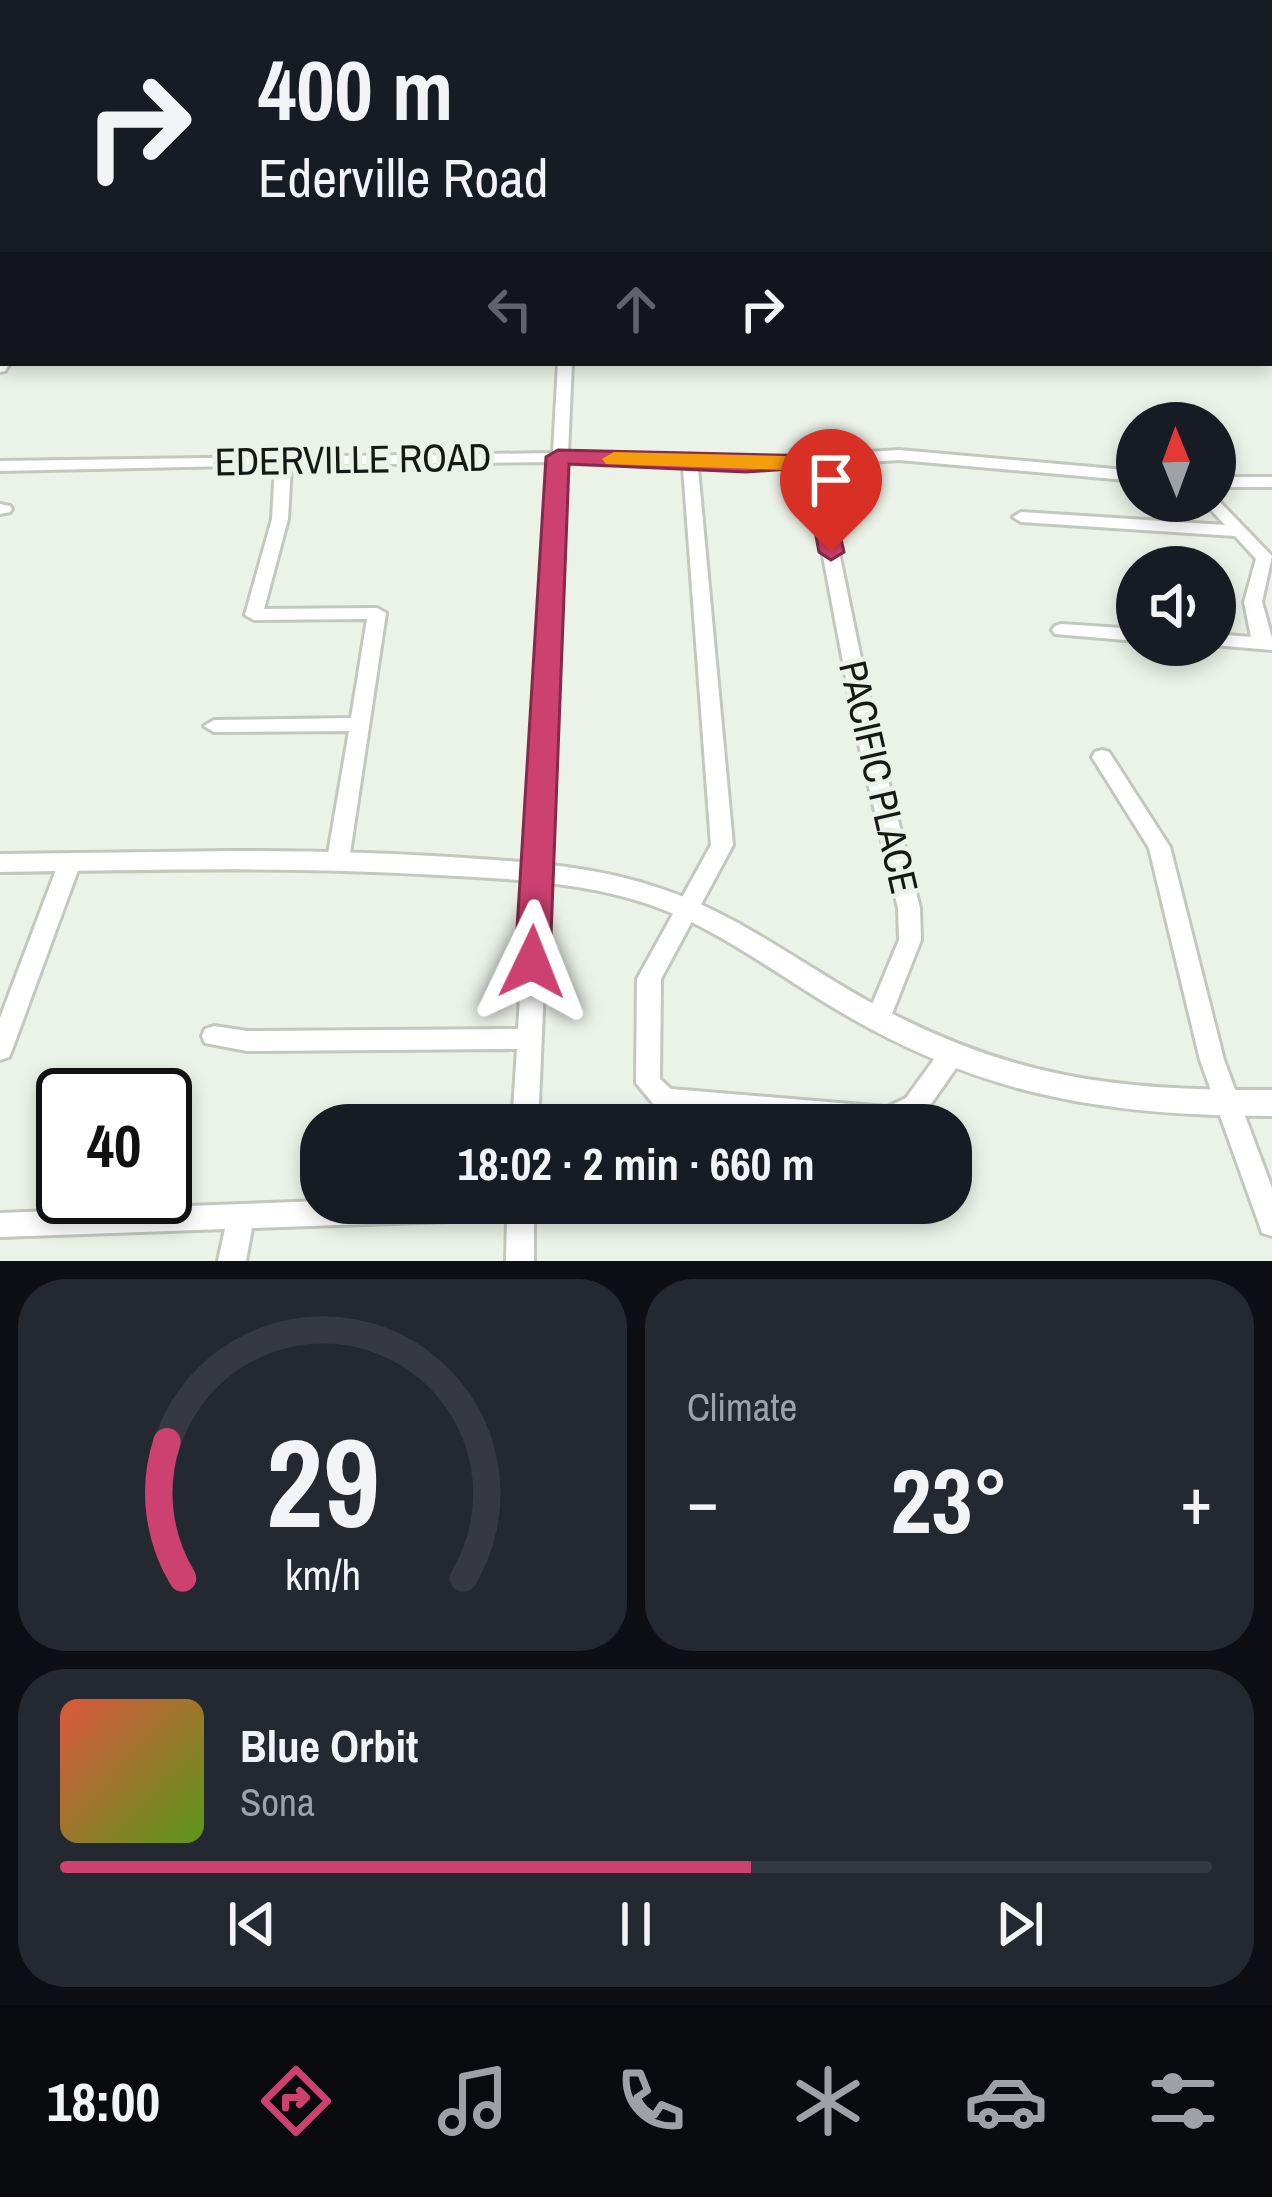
<!DOCTYPE html>
<meta charset="utf-8">
<style>
:root{--surface:#171b24;--page:#242831;--text:#f1f3f6;--muted:#9ea1a6;--line:#363941;--accent:#cd4171}
body{margin:0;font-family:"Archivo Narrow",sans-serif;background:var(--page);color:var(--text);height:100vh;display:flex;flex-direction:column;font-size:45px;white-space:nowrap}
*{box-sizing:border-box;margin:0}
p{font-size:39px;color:var(--muted)}
.icon{flex:none;width:66px;height:66px;fill:none;stroke:currentColor;stroke-width:2;stroke-linecap:round;stroke-linejoin:round}
.map{position:relative;height:1261px;overflow:hidden}
.details{display:flex;flex-direction:column;gap:18px;padding:18px;background:#0d0f14;flex:1}
.details>*{flex:none}
.top-card{position:absolute;left:0px;top:0px;width:1272px;height:366px;box-shadow:0 6px 18px #0003;background:#171b24;color:var(--text);overflow:hidden}
.needle{width:78px;rotate:359deg}
.buttons{position:absolute;left:1116px;top:402px;display:grid;gap:24px}
.buttons a{display:grid;place-items:center;width:120px;height:120px;border-radius:50%;background:var(--surface);box-shadow:0 6px 18px #0003;font-size:60px}
.speed{position:absolute;left:36px;top:1068px;display:flex;gap:24px;font-size:60px;font-weight:700;text-align:center}
.speed>*{display:grid;place-content:center;width:156px;height:156px;border-radius:50%;background:var(--surface);box-shadow:0 6px 18px #0003;line-height:1}
.speed .limit{border:6px solid #111;border-radius:18px;background:#fff;color:#111}
.pin{position:absolute;display:grid;place-items:center;width:102px;height:102px;color:#fff;margin:-123px -51px;border-radius:50% 50% 50% 0;rotate:-45deg;box-shadow:0 0 12px #0007}
.pin .icon{rotate:45deg}
.me{position:absolute;width:132px;margin:-66px;rotate:2deg;stroke-linejoin:round;filter:drop-shadow(0 0 9px #0008)}
.turn{display:flex;align-items:center;gap:42px;height:252px;padding:0 60px;font-size:54px}
.turn .icon{width:156px;height:156px;stroke-width:2.5}
.turn b{display:block;font-size:84px;line-height:102px}
.lanes{display:flex;align-items:center;height:114px;padding:0 60px;background:#0003;justify-content:center;gap:60px;direction:ltr}
.lanes .off{opacity:.35}
.big{font-size:90px;font-weight:700;line-height:1.1}
.details .tile{flex:1;display:flex;flex-direction:column;justify-content:center;gap:18px;min-width:0;padding:0 42px;border-radius:48px;background:var(--page)}
.details .dial{align-items:center;gap:0}
.dial svg{height:312px;overflow:visible;fill:none;stroke:var(--line);stroke-width:7;stroke-linecap:round;text-anchor:middle}
.dial text{fill:var(--text);stroke:none}
.song{display:flex;align-items:center;gap:36px}
.cover{width:144px;height:144px;border-radius:18px;background:linear-gradient(135deg,hsl(10 70% 55%),hsl(90 70% 35%))}
.played{height:12px;border-radius:6px;background:linear-gradient(90deg,var(--accent) 60%,var(--line) 60%)}
.keys{display:flex;justify-content:space-around;direction:ltr}
.heat{display:flex;justify-content:space-between;align-items:center;font-size:66px;direction:ltr}
.details .tiles{flex:1;display:grid;gap:18px;grid-template-columns:1fr 1fr}
.tile:last-child{grid-column:span 2}
.trip{position:absolute;left:300px;top:1104px;width:672px;height:120px;border-radius:48px;background:var(--surface);box-shadow:0 6px 18px #0003;font-weight:700;line-height:120px;text-align:center}
.tabs{display:flex;height:192px;justify-content:space-around;align-items:center;background:#090b0e;color:var(--muted)}
.tabs .icon{width:84px;height:84px}
.tabs .on{color:var(--accent)}
.tabs b{font-size:54px;color:var(--text)}
.map>svg:first-child{display:block}
.green{fill:#f3bfcb}
.lines{fill:none;stroke-linecap:round;stroke-linejoin:round}
.minor-casing{stroke:#c2c8be;stroke-width:6}
.major-casing{stroke:#c2c8be;stroke-width:6}
.highway-casing{stroke:#c2c8be;stroke-width:6}
.minor{fill:#fff;fill-rule:evenodd}
.major{fill:#fff;fill-rule:evenodd}
.highway{fill:#fff;fill-rule:evenodd}
.route{fill:#cd4171;stroke:#852a49;stroke-width:3}
.slow{fill:#f59e0b}
.labels{text-anchor:middle;stroke-width:10;stroke-linejoin:round;paint-order:stroke}
.street-label{font-size:39px;fill:#161815;stroke:#ebf2e7}
</style>
<div class="map">
<svg width="1272" height="1261" viewBox="0 0 1272 1261">
<rect width="100%" height="100%" fill="#ebf2e7"/>
<path class="green" d="M1075 0 1077 3 520 2V0Z"/>
<g class="lines">
<defs>
<path id="minor" d="M167 0H176L173 3H164Z
M0 172H3V180H0Z
M3 216V224L0 225V217Z
M0 247H3V255H0Z
M3 359V363H10L5 371 0 372V360Z
M558 363H572L568 453 746 460 899 450 1137 471V481L899 460 821 465 877 736 920 908 921 940 890 1019 886 1026 878 1029 870 1026 866 1019 899 940 898 908 857 736 806 466 746 470 698 468 733 845 661 979 660 1079 671 1089 887 1107 906 1098 943 1047 952 1044 961 1047 964 1054 961 1061 924 1114 899 1125H841L665 1110 656 1107 636 1083 637 979 711 845 683 467 567 463 538 1125H512L517 1049 247 1051 205 1043 202 1036 205 1029 214 1026 247 1031 518 1029 552 462 291 465 288 519 264 609 377 608 386 613 349 860 346 866 338 868 330 866 327 860 349 731 214 732 204 726 214 720 351 718 367 619 254 620 245 615 272 519 275 465 0 471V461L553 453Z
M1215 477H1272V487H1215Z
M1215 497 1272 556 1262 602 1272 638V650L1213 645H1215V634L1251 637 1244 602 1256 559 1235 536 1021 522 1013 517 1021 512 1225 525 1203 501H1215Z
M0 504 10 506 12 509 10 512 0 514Z
M1061 624 1137 629V641L1055 634 1052 630 1055 626Z
M1102 750 1109 752 1170 847 1224 1060 1272 1188V1236L1262 1233 1259 1224 1200 1060 1149 848 1092 757 1095 752Z
M70 854 78 856 81 862 12 1050 9 1057 0 1060V1018L59 862 62 856Z
M321 1201 534 1203V1261H506L507 1219 252 1228 246 1261H218L225 1229 0 1237V1213Z"/>
<path id="major" d="M1157 0H1165L1167 3H1157Z
M0 23H3V29H0Z
M1269 27H1272V33H1269Z
M1269 53H1272V62H1269Z
M232 851C315 851 397 853 479 859 540 863 601 868 659 888 736 913 798 962 868 1001 1009 1078 1113 1091 1272 1090V1116C1109 1116 987 1097 844 1014 778 976 718 927 645 903 579 881 507 879 438 875 292 866 146 870 0 872V854Z"/>
<path id="highway" d="M1269 252H1272V264H1269Z
M1269 271H1272V283H1269Z
M0 287H3V299H0Z
M1269 304H1272V316H1269Z"/>
</defs>
<use href="#minor" class="minor-casing"/>
<use href="#major" class="major-casing"/>
<use href="#highway" class="highway-casing"/>
<use href="#minor" class="minor"/>
<use href="#major" class="major"/>
<use href="#highway" class="highway"/>
</g>
<path class="route" d="M558 450 822 456 844 552 831 560 819 552 803 468 746 472 569 464 550 962 545 971H520L515 962 546 457Z"/>
<path class="slow" d="M614 452 785 456 796 463 785 470 606 464 602 459Z"/>
<g class="labels">
<g class="street-label">
<text transform="translate(353 459) rotate(-1)" y="14">EDERVILLE ROAD</text>
<text transform="translate(879 777) rotate(77)" y="14">PACIFIC PLACE</text>
</g>
</g>
</svg>
<div class="buttons">
<a><svg class="needle" viewBox="-14 -14 28 28"><path d="M0-13l5 13h-10z" fill="#e53935"/><path d="M0 13l5-13h-10z" fill="#9ea1a6"/></svg></a>
<a><svg class="icon" aria-label="sound" viewBox="0 0 24 24"><path d="M4 9h4l5-4v14l-5-4H4zM17 9q2 3 0 6"/></svg></a>
</div>
<div class="speed"><div class="limit">40</div></div>
<div class="pin" style="left:831px;top:552px;background:#d93025"><svg class="icon" aria-label="arrive" viewBox="0 0 24 24"><path d="M6 21V4h12l-3 4 3 4H6"/></svg></div>
<svg class="me" style="left:532px;top:962px" viewBox="-20 -20 40 40"><path d="M0-17L14 15 0 8-14 15z" fill="#cd4171" stroke="#fff" stroke-width="4"/></svg>
<div class="trip">18:02 · 2 min · 660 m</div>
<div class="top-card">
<div class="turn"><svg class="icon" aria-label="right" viewBox="0 0 24 24"><path d="M7 20v-9h11M14 6l5 5-5 5"/></svg><div><b>400 m</b>Ederville Road</div></div>
<div class="lanes"><svg class="icon off" aria-label="left" viewBox="0 0 24 24"><path d="M17 20v-9H6M10 6l-5 5 5 5"/></svg><svg class="icon off" aria-label="ahead" viewBox="0 0 24 24"><path d="M12 20V5M6 11l6-6 6 6"/></svg><svg class="icon" aria-label="right" viewBox="0 0 24 24"><path d="M7 20v-9h11M14 6l5 5-5 5"/></svg></div>
</div>
</div>
<section class="details">
<div class="tiles">
<div class="tile dial"><svg viewBox="0 0 100 80">
<path d="M14 69A42 42 0 1 1 86 69"/>
<path d="M14 69A42 42 0 0 1 10 34" stroke="#cd4171"/>
<text x="50" y="56" font-size="32" font-weight="700">29</text>
<text x="50" y="72" font-size="11">km/h</text>
</svg></div>
<div class="tile"><p>Climate</p>
<div class="heat"><a>−</a><b class="big">23°</b><a>+</a></div>
</div>
<div class="tile">
<div class="song"><i class="cover"></i><div><b>Blue Orbit</b><p>Sona</p></div></div>
<div class="played"></div>
<div class="keys"><svg class="icon" aria-label="previous" viewBox="0 0 24 24"><path d="M18 5L8 12l10 7zM5 5v14"/></svg><svg class="icon" aria-label="pause" viewBox="0 0 24 24"><path d="M8 5v14M16 5v14"/></svg><svg class="icon" aria-label="next" viewBox="0 0 24 24"><path d="M6 5l10 7-10 7zM19 5v14"/></svg></div>
</div>
</div>
</section>
<nav class="tabs">
<b>18:00</b>
<svg class="icon on" aria-label="directions" viewBox="0 0 24 24"><path d="M12 3l9 9-9 9-9-9zM9 14v-3h6M13 9l2 2-2 2"/></svg>
<svg class="icon" aria-label="music" viewBox="0 0 24 24"><path d="M9 18V5l10-2v13"/><circle cx="6" cy="18" r="3"/><circle cx="16" cy="16" r="3"/></svg>
<svg class="icon" aria-label="phone" viewBox="0 0 24 24"><path d="M5 4h4l2 5-3 2q2 4 5 5l2-3 5 2v4C11 20 4 13 5 4z"/></svg>
<svg class="icon" aria-label="climate" viewBox="0 0 24 24"><path d="M12 3v18M4 7l16 10M4 17L20 7"/></svg>
<svg class="icon" aria-label="car" viewBox="0 0 24 24"><path d="M5 17H2v-5l4-1 3-4h7l3 4 3 1v5h-3M9 17h6M6 11h13"/><circle cx="7" cy="17" r="2"/><circle cx="17" cy="17" r="2"/></svg>
<svg class="icon" aria-label="filters" viewBox="0 0 24 24"><path d="M4 7h16M4 17h16"/><circle cx="9" cy="7" r="2"/><circle cx="15" cy="17" r="2"/></svg>
</nav>
